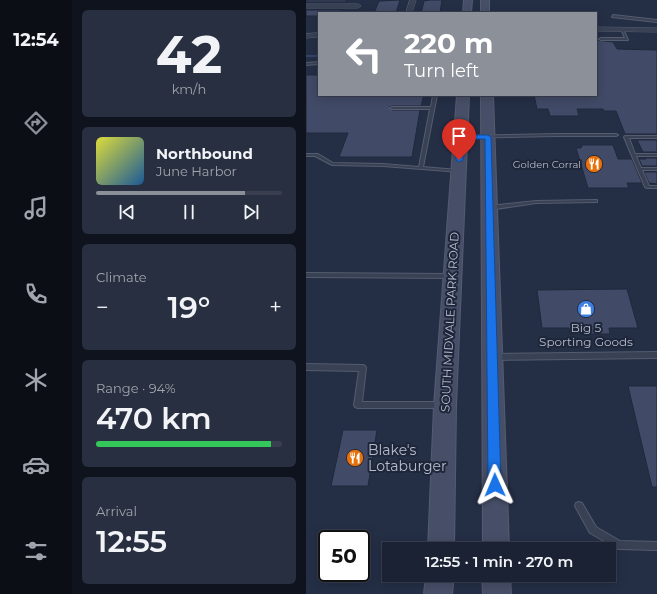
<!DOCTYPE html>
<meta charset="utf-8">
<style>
:root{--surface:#1b2234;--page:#282f40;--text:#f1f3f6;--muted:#a0a4ac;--line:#393f4f;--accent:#8c9099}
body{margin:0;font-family:Montserrat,sans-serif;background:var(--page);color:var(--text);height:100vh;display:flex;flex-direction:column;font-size:15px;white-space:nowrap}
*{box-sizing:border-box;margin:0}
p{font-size:13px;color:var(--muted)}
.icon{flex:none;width:22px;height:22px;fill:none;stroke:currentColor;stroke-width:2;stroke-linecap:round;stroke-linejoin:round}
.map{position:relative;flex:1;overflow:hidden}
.drawer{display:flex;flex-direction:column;gap:10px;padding:10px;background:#0f131d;width:234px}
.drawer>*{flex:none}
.guide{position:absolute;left:12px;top:12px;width:279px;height:84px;border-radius:0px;box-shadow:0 2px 10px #0003,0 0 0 1px var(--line);background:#8c9099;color:#fff;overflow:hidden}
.speed{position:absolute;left:12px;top:530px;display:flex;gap:8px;font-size:20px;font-weight:700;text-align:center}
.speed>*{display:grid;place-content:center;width:52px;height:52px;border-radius:50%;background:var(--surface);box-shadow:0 2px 10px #0003,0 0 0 1px var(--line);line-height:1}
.speed .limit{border:2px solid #111;border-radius:6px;background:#fff;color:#111}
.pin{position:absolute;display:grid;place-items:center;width:34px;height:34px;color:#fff;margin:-41px -17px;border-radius:50% 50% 50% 0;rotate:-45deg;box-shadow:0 0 4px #0007}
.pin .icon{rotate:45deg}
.me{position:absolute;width:44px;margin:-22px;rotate:359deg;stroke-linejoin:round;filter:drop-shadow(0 0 3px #0008)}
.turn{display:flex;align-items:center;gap:14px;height:84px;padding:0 20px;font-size:18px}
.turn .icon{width:52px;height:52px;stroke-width:2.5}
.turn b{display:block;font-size:28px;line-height:34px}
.big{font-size:30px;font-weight:600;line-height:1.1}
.drawer .widget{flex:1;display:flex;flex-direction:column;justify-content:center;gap:6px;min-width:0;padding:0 14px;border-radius:6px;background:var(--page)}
.drawer .dial{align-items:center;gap:0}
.dial b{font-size:52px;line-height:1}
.song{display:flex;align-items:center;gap:12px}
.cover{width:48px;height:48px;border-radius:6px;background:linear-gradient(135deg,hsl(60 70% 55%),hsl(210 70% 35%))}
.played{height:4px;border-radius:2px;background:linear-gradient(90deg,var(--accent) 80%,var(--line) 80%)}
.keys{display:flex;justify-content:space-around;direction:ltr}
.heat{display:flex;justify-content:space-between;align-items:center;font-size:22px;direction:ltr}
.charge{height:6px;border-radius:3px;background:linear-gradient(90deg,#34c759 94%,var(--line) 0)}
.trip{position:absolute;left:76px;top:542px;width:234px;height:40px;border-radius:0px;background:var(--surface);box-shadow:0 2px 10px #0003,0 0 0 1px var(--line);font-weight:600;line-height:40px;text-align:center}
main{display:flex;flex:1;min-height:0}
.tab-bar{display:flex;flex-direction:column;width:72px;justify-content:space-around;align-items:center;background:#0b0e15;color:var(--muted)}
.tab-bar .icon{width:28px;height:28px}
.tab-bar .current{color:var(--accent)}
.tab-bar b{font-size:18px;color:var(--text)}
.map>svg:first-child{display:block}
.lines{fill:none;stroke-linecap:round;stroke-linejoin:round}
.stream{stroke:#35446c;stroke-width:2}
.building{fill:#414a66;stroke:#20283c}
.lane-casing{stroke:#555c6f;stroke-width:2}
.street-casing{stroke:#555c6f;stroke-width:1}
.secondary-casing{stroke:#555c6f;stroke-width:2}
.lane{fill:#394154;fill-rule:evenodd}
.street{fill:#394154;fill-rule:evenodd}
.secondary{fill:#474f68;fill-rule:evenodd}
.route{fill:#1a73e8;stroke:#114b97}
.labels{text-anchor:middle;stroke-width:4;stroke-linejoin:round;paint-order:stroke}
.far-poi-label{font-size:10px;fill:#b7bcce;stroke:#1e263a;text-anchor:end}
.street-label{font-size:12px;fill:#b7bcce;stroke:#1e263a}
.poi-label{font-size:12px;fill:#b7bcce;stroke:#1e263a}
.near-poi-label{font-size:14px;fill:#b7bcce;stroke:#1e263a;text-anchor:start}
</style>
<main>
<nav class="tab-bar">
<b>12:54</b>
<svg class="icon current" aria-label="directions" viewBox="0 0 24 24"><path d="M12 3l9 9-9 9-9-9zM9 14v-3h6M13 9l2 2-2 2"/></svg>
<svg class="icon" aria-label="music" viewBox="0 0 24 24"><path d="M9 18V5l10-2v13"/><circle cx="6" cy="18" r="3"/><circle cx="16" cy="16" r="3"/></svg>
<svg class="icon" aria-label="phone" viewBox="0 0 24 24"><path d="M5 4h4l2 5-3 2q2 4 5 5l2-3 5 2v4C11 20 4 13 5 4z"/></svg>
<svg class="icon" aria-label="climate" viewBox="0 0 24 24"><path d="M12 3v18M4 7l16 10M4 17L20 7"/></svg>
<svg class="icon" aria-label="car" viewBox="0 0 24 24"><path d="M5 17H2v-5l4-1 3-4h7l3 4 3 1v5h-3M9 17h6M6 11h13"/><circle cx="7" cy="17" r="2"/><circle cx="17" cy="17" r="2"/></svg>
<svg class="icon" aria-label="filters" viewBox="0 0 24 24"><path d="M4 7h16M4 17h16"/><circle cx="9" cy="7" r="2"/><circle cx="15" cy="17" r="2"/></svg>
</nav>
<section class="drawer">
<div class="widget dial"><b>42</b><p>km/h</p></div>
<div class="widget">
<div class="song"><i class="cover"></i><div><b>Northbound</b><p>June Harbor</p></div></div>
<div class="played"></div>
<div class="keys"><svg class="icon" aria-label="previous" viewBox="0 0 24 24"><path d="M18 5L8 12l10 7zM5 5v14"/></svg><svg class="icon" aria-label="pause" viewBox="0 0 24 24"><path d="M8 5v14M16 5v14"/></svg><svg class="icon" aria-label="next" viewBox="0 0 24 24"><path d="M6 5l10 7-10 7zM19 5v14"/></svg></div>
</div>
<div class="widget"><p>Climate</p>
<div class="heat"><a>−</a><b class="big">19°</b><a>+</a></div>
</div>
<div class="widget"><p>Range · 94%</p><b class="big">470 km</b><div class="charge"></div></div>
<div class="widget"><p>Arrival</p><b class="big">12:55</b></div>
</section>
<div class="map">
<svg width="351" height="594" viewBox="0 0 351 594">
<rect width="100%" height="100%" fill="#242e45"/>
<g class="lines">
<path class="stream" d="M0 56H13"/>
</g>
<path class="building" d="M0 0H41L39 2H0Z
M94 0 90 13H68L73 1Z
M124 0H136L134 13H115L118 1Z
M0 10H36L34 13H13V16H0Z
M290 40 307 42 311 49 351 50V134H319L310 111H298L297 109H271L273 116H244L242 109H231L228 95H292L290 88Z
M0 75H13V95H118L115 106H86L83 107 86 110H114L106 157H33L42 133H0Z
M331 140H351V152H337Z
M276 145H307L312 159H326L336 183H321L323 188H282L270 148H275Z
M339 158H351V166H336L333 159H340Z
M338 172H351V184L343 183Z
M321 289 332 328H303L304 334H264L263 328H236L231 290Z
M322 386H351V487H346Z
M37 430H71L62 486H25Z"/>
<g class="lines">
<defs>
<path id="lane" d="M307 15 351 20V22L306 17Z
M316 28 317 29 322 40H295L293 39 295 38H319L315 29Z
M13 62V64L0 65V63Z
M127 95H131L117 167 152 170H154V172L77 166 26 165 9 156H0V154H12L27 163 77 164 113 167 124 109H86L84 108 86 107H125Z
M250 134H310L312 135 310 136H250L154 138 152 137 154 136Z
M319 136H351V138H323L329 154H351V156H330L335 168H351V170H336L343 186H351V188H341L339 187 318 137Z
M289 200H291V202L230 203 183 210 181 208 183 206 230 201Z
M0 273 144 274 147 276 144 278 0 277Z
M351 352V358L189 360 187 359 186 357 187 355 189 354Z
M0 364 57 365 59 366 60 368 56 402H136L139 403 140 405 139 407 136 408H52L49 407 48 405 53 371 0 370Z
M273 502 276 503 290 527 314 541 351 542V550L313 549 310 548 284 533 269 506 270 503Z"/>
<path id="street" d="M104 0H110L106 13H100Z
M0 4H52L55 6 52 8H0Z
M290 27 351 28V32L290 31Z
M13 33V37L0 38V34Z"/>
<path id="secondary" d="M158 0H166L165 13H157Z
M175 0H183V13H175Z
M151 95H163L150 406 148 549H122L128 406Z
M175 95H187L203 549H177Z
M120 575H148L146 594H118Z
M176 575H204L205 594H177Z"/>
</defs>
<use href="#lane" class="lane-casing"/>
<use href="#street" class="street-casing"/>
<use href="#secondary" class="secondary-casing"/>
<use href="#lane" class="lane"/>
<use href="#street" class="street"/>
<use href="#secondary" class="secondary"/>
</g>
<path class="route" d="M154 135H182L185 137 195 485 193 489 189 491 184 489 182 485 179 139H157V160L153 162 150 160 151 137Z"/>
<defs>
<symbol id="restaurant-disc" viewBox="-11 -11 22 22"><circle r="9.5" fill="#e8710a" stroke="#1e263a"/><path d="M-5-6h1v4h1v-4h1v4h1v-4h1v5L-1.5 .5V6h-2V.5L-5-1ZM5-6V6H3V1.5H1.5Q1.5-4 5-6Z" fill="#fff"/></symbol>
<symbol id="shop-disc" viewBox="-11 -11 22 22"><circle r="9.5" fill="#3f7fe0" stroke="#1e263a"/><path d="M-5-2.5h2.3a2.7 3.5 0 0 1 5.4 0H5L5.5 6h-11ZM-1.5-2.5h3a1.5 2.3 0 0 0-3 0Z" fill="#fff"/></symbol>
</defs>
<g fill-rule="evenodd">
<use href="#restaurant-disc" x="278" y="154" width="20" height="20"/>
<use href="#shop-disc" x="270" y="299" width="20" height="20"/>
<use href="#restaurant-disc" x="39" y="448" width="20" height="20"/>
</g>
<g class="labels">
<g class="far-poi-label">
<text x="275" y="168">Golden Corral</text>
</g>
<g class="street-label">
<text transform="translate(144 322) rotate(-87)" y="4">SOUTH MIDVALE PARK ROAD</text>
</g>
<g class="poi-label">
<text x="280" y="332">Big 5<tspan x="280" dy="14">Sporting Goods</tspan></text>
</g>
<g class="near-poi-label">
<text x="62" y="455">Blake's<tspan x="62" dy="16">Lotaburger</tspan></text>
</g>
</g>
</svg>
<div class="speed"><div class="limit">50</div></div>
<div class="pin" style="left:153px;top:160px;background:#d93025"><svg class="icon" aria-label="arrive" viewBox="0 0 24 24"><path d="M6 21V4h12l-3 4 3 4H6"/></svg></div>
<svg class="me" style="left:189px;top:485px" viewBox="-20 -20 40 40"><path d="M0-17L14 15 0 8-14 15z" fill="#1a73e8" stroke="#fff" stroke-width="4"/></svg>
<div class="trip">12:55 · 1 min · 270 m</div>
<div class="guide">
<div class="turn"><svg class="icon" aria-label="left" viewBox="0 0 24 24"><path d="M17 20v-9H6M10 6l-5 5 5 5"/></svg><div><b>220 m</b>Turn left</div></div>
</div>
</div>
</main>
